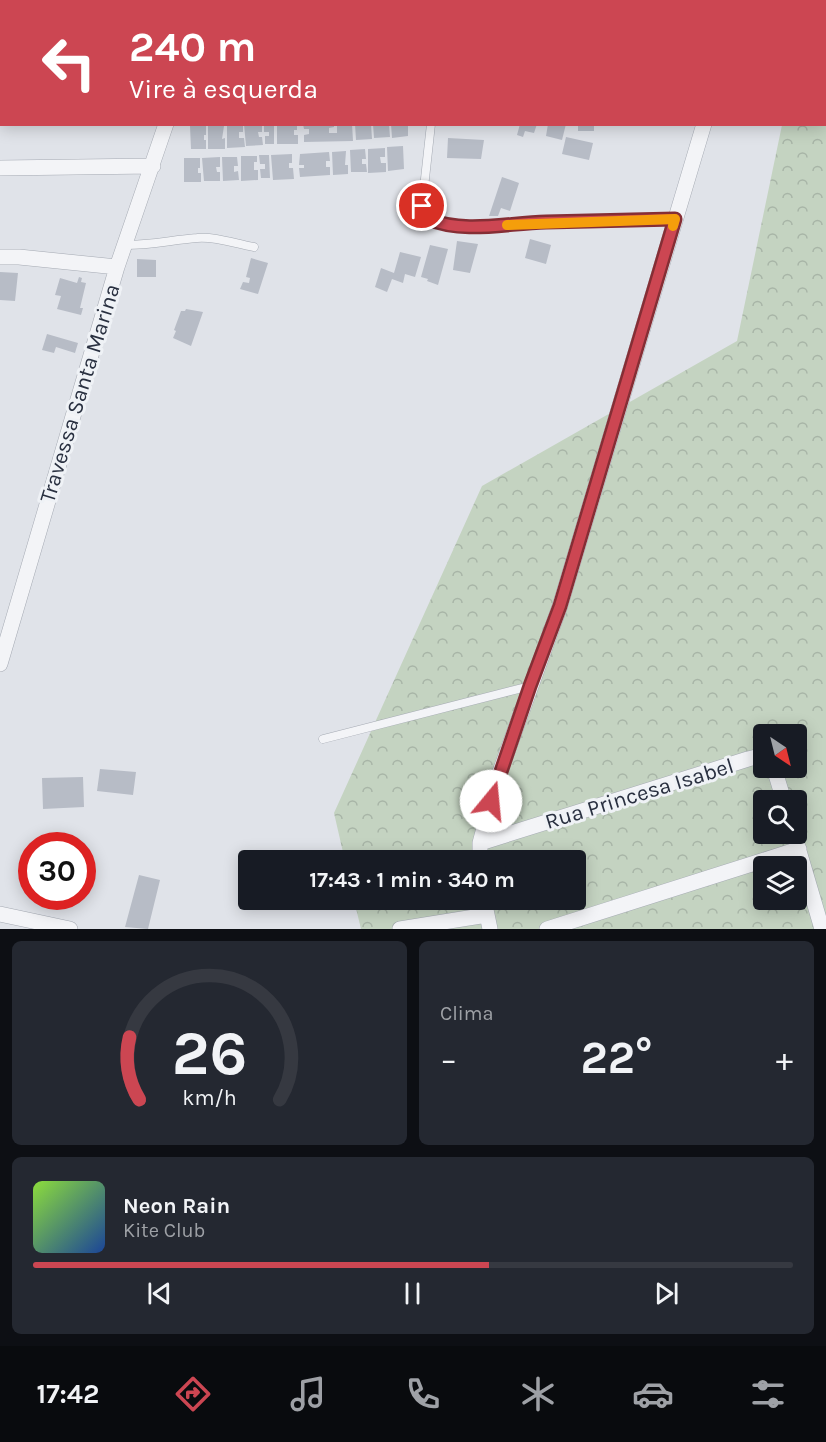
<!DOCTYPE html>
<html lang="pt">
<meta charset="utf-8">
<style>
:root{--surface:#171b24;--page:#242831;--text:#f1f3f6;--muted:#9ea1a6;--line:#363941;--accent:#cc4652}
body{margin:0;font-family:Karla,sans-serif;background:var(--page);color:var(--text);height:100vh;display:flex;flex-direction:column;font-size:22px;white-space:nowrap}
*{box-sizing:border-box;margin:0}
p{font-size:20px;color:var(--muted)}
.icon{flex:none;width:33px;height:33px;fill:none;stroke:currentColor;stroke-width:2;stroke-linecap:round;stroke-linejoin:round}
.map{position:relative;height:929px;overflow:hidden}
.side{display:flex;flex-direction:column;gap:12px;padding:12px;background:#0d0f14;flex:1}
.side>*{flex:none}
.guide{position:absolute;left:0px;top:0px;width:826px;height:126px;box-shadow:0 3px 15px #0003;background:#cc4652;color:#fff;overflow:hidden}
.needle{width:39px;rotate:145deg}
.buttons{position:absolute;left:753px;top:724px;display:grid;gap:12px}
.buttons a{display:grid;place-items:center;width:54px;height:54px;border-radius:6px;background:var(--surface);box-shadow:0 3px 15px #0003;font-size:30px}
.speed{position:absolute;left:18px;top:832px;display:flex;gap:12px;font-size:30px;font-weight:700;text-align:center}
.speed>*{display:grid;place-content:center;width:78px;height:78px;border-radius:50%;background:var(--surface);box-shadow:0 3px 15px #0003;line-height:1}
.speed .limit{border:9px solid #d22;background:#fff;color:#111}
.pin{position:absolute;display:grid;place-items:center;width:51px;height:51px;color:#fff;margin:-26px;border:3px solid #fff;border-radius:50%;box-shadow:0 2px 6px #0007}
.me{position:absolute;width:66px;margin:-33px;rotate:17deg;stroke-linejoin:round;filter:drop-shadow(0 0 4px #0008)}
.turn{display:flex;align-items:center;gap:21px;height:126px;padding:0 30px;font-size:27px}
.turn .icon{width:78px;height:78px;stroke-width:2.5}
.turn b{display:block;font-size:42px;line-height:51px}
.big{font-size:45px;font-weight:700;line-height:1.1}
.side .card{flex:1;display:flex;flex-direction:column;justify-content:center;gap:9px;min-width:0;padding:0 21px;border-radius:9px;background:var(--page)}
.side .dial{align-items:center;gap:0}
.dial svg{height:156px;overflow:visible;fill:none;stroke:var(--line);stroke-width:7;stroke-linecap:round;text-anchor:middle}
.dial text{fill:var(--text);stroke:none}
.song{display:flex;align-items:center;gap:18px}
.cover{width:72px;height:72px;border-radius:9px;background:linear-gradient(135deg,hsl(90 70% 55%),hsl(220 70% 35%))}
.played{height:6px;border-radius:3px;background:linear-gradient(90deg,var(--accent) 60%,var(--line) 60%)}
.keys{display:flex;justify-content:space-around;direction:ltr}
.heat{display:flex;justify-content:space-between;align-items:center;font-size:33px;direction:ltr}
.side .tiles{flex:1;display:grid;gap:12px;grid-template-columns:1fr 1fr}
.card:last-child{grid-column:span 2}
.trip{position:absolute;left:238px;top:850px;width:348px;height:60px;border-radius:6px;background:var(--surface);box-shadow:0 3px 15px #0003;font-weight:700;line-height:60px;text-align:center}
.tabs{display:flex;height:96px;justify-content:space-around;align-items:center;background:#090b0e;color:var(--muted)}
.tabs .icon{width:42px;height:42px}
.tabs .active{color:var(--accent)}
.tabs b{font-size:27px;color:var(--text)}
.map>svg:first-child{display:block}
.forest{fill:url(#forest-crowns);fill-rule:evenodd}
.building{fill:#b7bcc6}
.lines{fill:none;stroke-linecap:round;stroke-linejoin:round}
.service-casing{stroke:#a5aab3;stroke-width:9}
.minor-casing{stroke:#a5aab3;stroke-width:16}
.service{stroke:#f3f4f7;stroke-width:8}
.minor{stroke:#f3f4f7;stroke-width:15}
.route-casing{stroke:#852e35;stroke-width:15}
.route{stroke:#cc4652;stroke-width:10}
.slow{stroke:#f59e0b;stroke-width:10}
.labels{text-anchor:middle;stroke-width:6;stroke-linejoin:round;paint-order:stroke}
.street-label{font-size:22px;fill:#293040;stroke:#eff2f6}
</style>
<div class="map">
<svg width="826" height="929" viewBox="0 0 826 929">
<defs>
<pattern id="forest-crowns" width="20" height="18" patternUnits="userSpaceOnUse" patternTransform="scale(1.5)"><rect width="20" height="18" fill="#c4d3c1"/><path d="M2 6a3 3 0 1 1 6 0M12 15a3 3 0 1 1 6 0" fill="none" stroke="#a8b5a7"/></pattern>
</defs>
<rect width="100%" height="100%" fill="#e0e3e9"/>
<path class="forest" d="M808 0H826V929H361L354 900H576V861H345L334 813 482 486 737 341 782 125 825 124V2L808 1ZM764 735H796V768H764ZM764 801H796V834H764ZM764 867H796V900H764Z"/>
<path class="building" d="M243 124V132H239V138H244L245 147 227 148V125Z
M244 124H262V132H258L259 137H262L263 145 246 146Z
M264 124H274V144H265V136H269V132H264Z
M277 124H297V130H294V135H298V144H277Z
M303 124H334V127L329 128V133H337V124H352L353 141 304 142V135L309 134V129H304Z
M355 124H371L372 139 356 140Z
M373 124H389L390 137 374 138Z
M391 124H408V136L392 138Z
M520 124H537L534 133 525 131 523 137 517 135Z
M548 124H566L562 140 546 136Z
M578 124H594V131H578Z
M190 126H206V135H204V140H206V149H191Z
M208 126H224L222 139 225 138V149H208Z
M566 137 593 143 589 160 562 154Z
M448 138 484 140 481 159 447 158Z
M403 146 404 169 388 171 387 147Z
M385 148V157H380L381 163H386V172L368 173V149Z
M365 149 366 159H362V164H366L367 172H351L350 150Z
M346 151 345 165H348V174L333 175 332 152Z
M329 152 330 161H326V167H330V175L300 177 299 168H304V165H299L300 154Z
M292 154V163H289V168H293L294 179 273 180 271 155Z
M259 155H269L270 178H261L260 169H265V164H260Z
M241 156H257V162H254V170H258V180L241 181Z
M220 157V167H216L217 172H220V181H204L202 158Z
M222 157H237L238 166H234V172L238 171 239 180 223 181Z
M184 158H200V168H198V173H201V182H184Z
M502 177 519 183 510 211 501 208 498 216H489Z
M530 239 551 245 546 264 525 258Z
M457 241 478 244 470 273 453 270Z
M430 245 448 249 438 285 427 281 428 279 421 277Z
M400 252 421 257 415 277 405 274 403 283 392 279 387 292 375 287 381 268 394 273Z
M251 258 268 263 258 294 240 289 243 282 249 283 250 278 246 277Z
M137 259 156 260V277H137Z
M0 272 18 273 15 301 0 300Z
M79 277 82 278 81 282 86 283 80 308H83L81 315 57 309 61 296 55 295 60 278 77 283Z
M186 309 203 312 191 346 173 338 176 331 174 330 181 311H185Z
M47 334 78 343 75 353 56 347 54 353 42 350Z
M100 769 136 772 133 795 97 791Z
M83 777 84 807 43 809 42 778Z
M139 875 160 880 148 929 125 927Z"/>
<g class="lines">
<defs>
<path id="service" d="M431 124 422 206 427 219C465 234 506 224 546 222 589 221 632 220 675 219
M125 245C151 245 172 240 197 238 215 236 236 244 254 247
M323 739 530 686"/>
<path id="minor" d="M207 2V0
M474 2V0
M741 2V0
M0 60H2
M0 168 153 166
M0 257H19L117 267
M0 664 117 267 166 124
M774 768 784 801
M794 834 822 929
M480 843 748 759 760 756 764 757
M480 861V843L497 780 560 606 704 124
M484 900 490 929
M0 914 70 929
M400 929 487 915
M547 929 799 849"/>
</defs>
<use href="#service" class="service-casing"/>
<use href="#minor" class="minor-casing"/>
<use href="#service" class="service"/>
<use href="#minor" class="minor"/>
</g>
<g class="lines">
<defs>
<path id="route" d="M422 206 428 219C465 234 506 223 546 222 589 221 632 220 675 219L560 606 530 686 491 801"/>
</defs>
<use href="#route" class="route-casing"/>
<use href="#route" class="route"/>
<path class="slow" d="M507 225 675 219 673 226"/>
</g>
<g class="labels">
<g class="street-label">
<text transform="translate(79 393) rotate(-73)" y="8">Travessa Santa Marina</text>
<text transform="translate(639 793) rotate(-17)" y="8">Rua Princesa Isabel</text>
</g>
</g>
</svg>
<div class="buttons">
<a><svg class="needle" viewBox="-14 -14 28 28"><path d="M0-13l5 13h-10z" fill="#e53935"/><path d="M0 13l5-13h-10z" fill="#9ea1a6"/></svg></a>
<a><svg class="icon" aria-label="search" viewBox="0 0 24 24"><circle cx="10" cy="10" r="6"/><path d="M15 15l6 6"/></svg></a>
<a><svg class="icon" aria-label="layers" viewBox="0 0 24 24"><path d="M12 4l9 5-9 5-9-5zM3 14l9 5 9-5"/></svg></a>
</div>
<div class="speed"><div class="limit">30</div></div>
<div class="pin" style="left:422px;top:206px;background:#d93025"><svg class="icon" aria-label="arrive" viewBox="0 0 24 24"><path d="M6 21V4h12l-3 4 3 4H6"/></svg></div>
<svg class="me" style="left:491px;top:801px" viewBox="-20 -20 40 40"><circle r="19" fill="#fff"/><path d="M0-13L10 11 0 6-10 11z" fill="#cc4652"/></svg>
<div class="trip">17:43 · 1 min · 340 m</div>
<div class="guide">
<div class="turn"><svg class="icon" aria-label="left" viewBox="0 0 24 24"><path d="M17 20v-9H6M10 6l-5 5 5 5"/></svg><div><b>240 m</b>Vire à esquerda</div></div>
</div>
</div>
<section class="side">
<div class="tiles">
<div class="card dial"><svg viewBox="0 0 100 80">
<path d="M14 69A42 42 0 1 1 86 69"/>
<path d="M14 69A42 42 0 0 1 9 37" stroke="#cc4652"/>
<text x="50" y="56" font-size="32" font-weight="700">26</text>
<text x="50" y="72" font-size="11">km/h</text>
</svg></div>
<div class="card"><p>Clima</p>
<div class="heat"><a>−</a><b class="big">22°</b><a>+</a></div>
</div>
<div class="card">
<div class="song"><i class="cover"></i><div><b>Neon Rain</b><p>Kite Club</p></div></div>
<div class="played"></div>
<div class="keys"><svg class="icon" aria-label="previous" viewBox="0 0 24 24"><path d="M18 5L8 12l10 7zM5 5v14"/></svg><svg class="icon" aria-label="pause" viewBox="0 0 24 24"><path d="M8 5v14M16 5v14"/></svg><svg class="icon" aria-label="next" viewBox="0 0 24 24"><path d="M6 5l10 7-10 7zM19 5v14"/></svg></div>
</div>
</div>
</section>
<nav class="tabs">
<b>17:42</b>
<svg class="icon active" aria-label="directions" viewBox="0 0 24 24"><path d="M12 3l9 9-9 9-9-9zM9 14v-3h6M13 9l2 2-2 2"/></svg>
<svg class="icon" aria-label="music" viewBox="0 0 24 24"><path d="M9 18V5l10-2v13"/><circle cx="6" cy="18" r="3"/><circle cx="16" cy="16" r="3"/></svg>
<svg class="icon" aria-label="phone" viewBox="0 0 24 24"><path d="M5 4h4l2 5-3 2q2 4 5 5l2-3 5 2v4C11 20 4 13 5 4z"/></svg>
<svg class="icon" aria-label="climate" viewBox="0 0 24 24"><path d="M12 3v18M4 7l16 10M4 17L20 7"/></svg>
<svg class="icon" aria-label="car" viewBox="0 0 24 24"><path d="M5 17H2v-5l4-1 3-4h7l3 4 3 1v5h-3M9 17h6M6 11h13"/><circle cx="7" cy="17" r="2"/><circle cx="17" cy="17" r="2"/></svg>
<svg class="icon" aria-label="filters" viewBox="0 0 24 24"><path d="M4 7h16M4 17h16"/><circle cx="9" cy="7" r="2"/><circle cx="15" cy="17" r="2"/></svg>
</nav>
